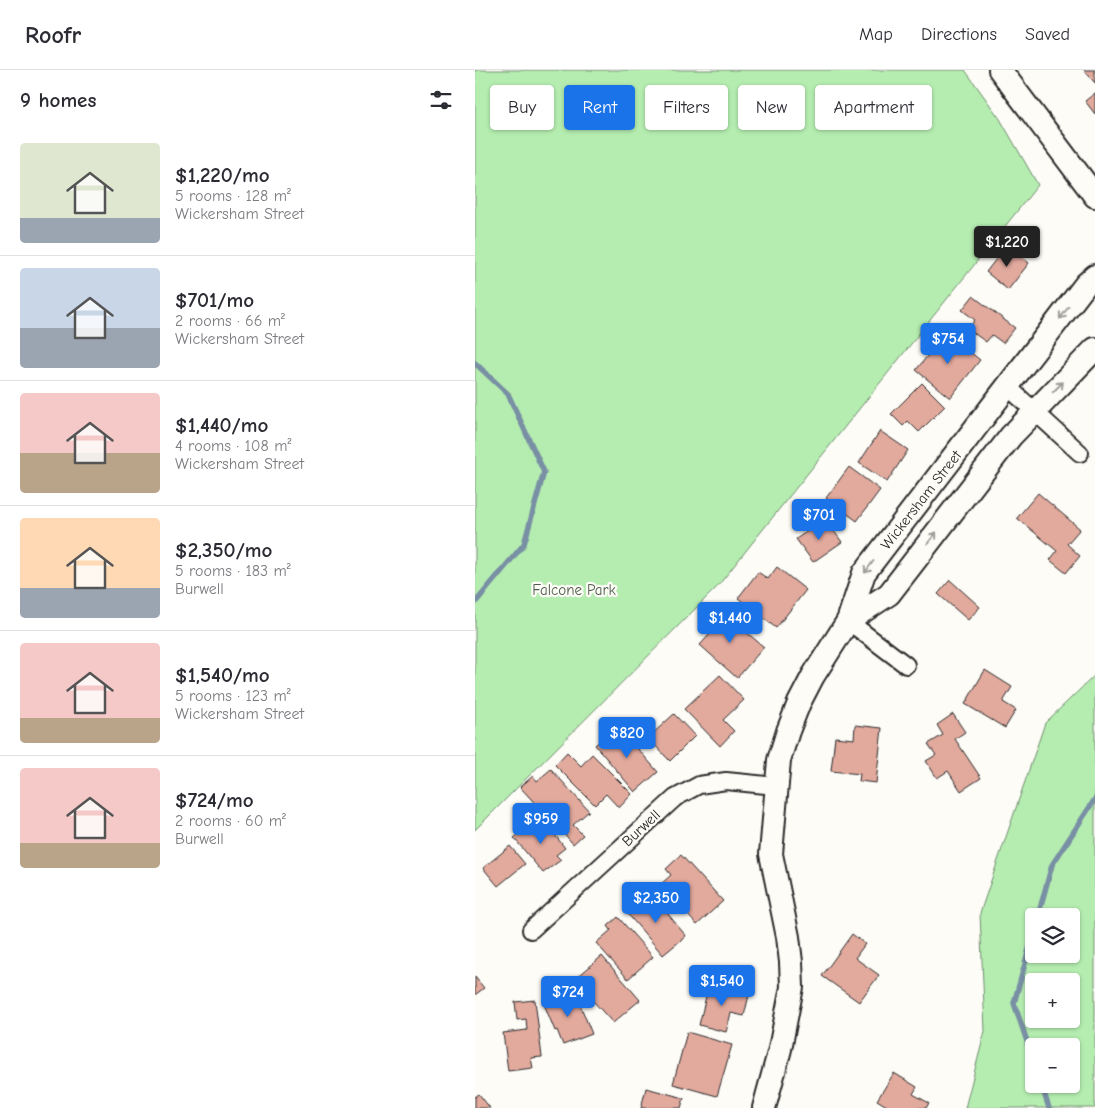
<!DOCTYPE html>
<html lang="en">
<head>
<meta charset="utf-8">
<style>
  :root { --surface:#fff; --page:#f7f7f7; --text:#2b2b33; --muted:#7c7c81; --line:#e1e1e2; --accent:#1a73e8 }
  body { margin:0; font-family:"Comic Neue",sans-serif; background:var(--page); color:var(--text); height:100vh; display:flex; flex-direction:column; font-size:19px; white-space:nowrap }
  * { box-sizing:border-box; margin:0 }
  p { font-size:16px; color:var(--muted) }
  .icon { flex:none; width:28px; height:28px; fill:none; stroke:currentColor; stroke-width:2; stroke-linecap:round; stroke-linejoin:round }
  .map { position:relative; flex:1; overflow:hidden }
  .sheet { display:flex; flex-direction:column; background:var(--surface); width:475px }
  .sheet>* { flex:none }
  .guide { position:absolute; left:15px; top:15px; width:475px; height:45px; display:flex; gap:10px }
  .tools { position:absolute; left:550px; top:838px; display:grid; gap:10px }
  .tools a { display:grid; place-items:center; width:55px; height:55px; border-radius:5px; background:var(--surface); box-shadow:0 1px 4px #0004; font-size:25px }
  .price { position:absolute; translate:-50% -42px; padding:0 11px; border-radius:5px; background:var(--accent); color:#fff; font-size:16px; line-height:32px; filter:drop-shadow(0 1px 2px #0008) }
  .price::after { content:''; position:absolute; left:50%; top:30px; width:15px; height:11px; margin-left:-8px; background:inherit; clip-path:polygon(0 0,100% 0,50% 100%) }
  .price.selected { background:#222; color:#fff }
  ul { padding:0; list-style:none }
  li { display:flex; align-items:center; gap:15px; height:125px; padding:0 20px }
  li+li { border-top:1px solid var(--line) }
  li span { display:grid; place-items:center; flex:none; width:140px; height:100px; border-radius:5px; color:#555 }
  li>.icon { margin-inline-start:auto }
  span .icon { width:60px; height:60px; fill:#fffc; stroke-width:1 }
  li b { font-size:21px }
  h2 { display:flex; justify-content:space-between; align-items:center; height:60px; padding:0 20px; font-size:21px }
  .chip { padding:0 18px; border-radius:5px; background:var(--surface); box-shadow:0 1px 4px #0004; font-size:18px; line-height:45px }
  .chip.selected { background:var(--accent); color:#fff }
  header { display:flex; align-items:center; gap:30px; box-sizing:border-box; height:70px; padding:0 25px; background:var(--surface); border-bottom:1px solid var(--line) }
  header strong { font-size:24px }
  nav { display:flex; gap:28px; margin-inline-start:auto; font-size:18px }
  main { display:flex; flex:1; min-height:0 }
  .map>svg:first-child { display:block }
  .green { fill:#b5edb0; stroke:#708c6e; fill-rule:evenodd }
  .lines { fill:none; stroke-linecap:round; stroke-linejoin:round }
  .stream { stroke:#788fa4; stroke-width:5.5 }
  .building { fill:#e2a99d; stroke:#2b2b2b }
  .street-casing { stroke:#2b2b2b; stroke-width:20 }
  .secondary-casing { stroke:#2b2b2b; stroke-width:26 }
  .street { stroke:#fdfcf7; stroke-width:16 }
  .secondary { stroke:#fdfcf7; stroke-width:22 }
  .oneway { stroke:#9e9e9b }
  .labels { text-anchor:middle; stroke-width:4.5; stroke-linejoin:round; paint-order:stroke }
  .street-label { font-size:15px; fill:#2b2b2b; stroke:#fdfcf7 }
  .park-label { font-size:15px; fill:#4e5c4c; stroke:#fdfcf7 }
</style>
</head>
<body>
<header>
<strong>Roofr</strong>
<nav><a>Map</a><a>Directions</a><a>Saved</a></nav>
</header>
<main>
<section class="sheet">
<h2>9 homes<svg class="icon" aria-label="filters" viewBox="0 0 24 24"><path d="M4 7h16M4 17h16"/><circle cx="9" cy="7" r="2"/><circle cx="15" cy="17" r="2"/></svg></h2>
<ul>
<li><span style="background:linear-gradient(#dfe7d0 75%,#9aa5b1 0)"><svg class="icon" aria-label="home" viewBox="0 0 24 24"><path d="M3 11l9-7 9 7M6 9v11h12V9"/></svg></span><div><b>$1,220/mo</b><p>5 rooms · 128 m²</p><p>Wickersham Street</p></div></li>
<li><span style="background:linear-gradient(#c9d6e8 60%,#9aa5b1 0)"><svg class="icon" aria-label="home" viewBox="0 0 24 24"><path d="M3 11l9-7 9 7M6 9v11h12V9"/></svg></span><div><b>$701/mo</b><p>2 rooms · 66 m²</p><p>Wickersham Street</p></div></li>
<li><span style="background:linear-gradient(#f6c9c9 60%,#b9a48a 0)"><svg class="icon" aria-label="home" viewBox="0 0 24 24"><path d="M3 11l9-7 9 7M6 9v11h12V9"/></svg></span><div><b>$1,440/mo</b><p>4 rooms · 108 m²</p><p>Wickersham Street</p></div></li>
<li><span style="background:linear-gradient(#ffd9b3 70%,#9aa5b1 0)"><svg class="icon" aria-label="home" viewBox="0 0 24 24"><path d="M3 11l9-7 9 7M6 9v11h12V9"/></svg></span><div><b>$2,350/mo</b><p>5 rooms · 183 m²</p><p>Burwell</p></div></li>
<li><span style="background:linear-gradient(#f6c9c9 75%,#b9a48a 0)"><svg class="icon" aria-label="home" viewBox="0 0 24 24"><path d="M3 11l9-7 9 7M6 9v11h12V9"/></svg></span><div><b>$1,540/mo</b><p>5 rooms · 123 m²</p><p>Wickersham Street</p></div></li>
<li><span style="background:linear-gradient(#f6c9c9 75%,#b9a48a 0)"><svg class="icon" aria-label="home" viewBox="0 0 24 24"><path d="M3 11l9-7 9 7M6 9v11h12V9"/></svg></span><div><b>$724/mo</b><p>2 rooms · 60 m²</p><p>Burwell</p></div></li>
</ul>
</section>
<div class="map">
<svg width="620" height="1038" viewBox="0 0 620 1038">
  <rect width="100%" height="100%" fill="#fdfcf7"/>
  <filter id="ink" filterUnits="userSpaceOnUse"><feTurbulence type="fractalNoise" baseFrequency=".02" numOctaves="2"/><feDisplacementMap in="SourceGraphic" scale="10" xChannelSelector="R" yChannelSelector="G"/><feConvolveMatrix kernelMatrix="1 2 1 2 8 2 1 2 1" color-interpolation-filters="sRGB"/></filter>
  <g filter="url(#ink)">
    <g class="green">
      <polygon points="0,0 490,0 525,49 563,115 242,517 0,760"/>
      <path d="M620 605V1038H490L510 961 505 843 570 653ZM559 846H596V884H559ZM559 911H596V949H559ZM559 976H596V1014H559Z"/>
    </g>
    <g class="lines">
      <g class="stream">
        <polyline points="0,293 33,324 69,402 49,474 0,533"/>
        <polyline points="563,846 577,795 620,729"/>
        <polyline points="559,862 539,933 559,992"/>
        <polyline points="566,1014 574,1038"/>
      </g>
    </g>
    <g class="building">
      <polygon points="609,0 620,0 620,13"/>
      <polygon points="620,23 620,44 610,31"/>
      <polygon points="532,175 554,193 533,220 511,202"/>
      <polygon points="498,226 540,258 528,273 517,265 511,272 493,259 500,250 487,240"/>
      <polygon points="471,263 505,290 475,328 441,300"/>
      <polygon points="447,313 470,336 444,362 433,351 428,356 416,344"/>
      <polygon points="405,361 433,380 412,412 384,393"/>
      <polygon points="374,397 405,420 382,451 351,428"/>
      <polygon points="563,423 605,459 592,474 605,486 591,503 575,490 582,481 542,448"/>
      <polygon points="350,449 367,472 338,492 321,469"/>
      <polygon points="302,497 331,520 301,558 263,528 283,502 293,509"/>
      <polygon points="475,510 505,537 493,550 463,524"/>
      <polygon points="239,543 248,550 252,546 289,577 262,608 225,575 235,564 227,557"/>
      <polygon points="510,600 537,617 528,632 541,640 530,658 490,634"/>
      <polygon points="245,605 269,630 248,650 259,661 245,676 209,639"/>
      <polygon points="199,644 220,666 195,691 173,668"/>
      <polygon points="478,644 490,662 480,669 506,708 486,721 473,701 462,708 451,691 461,685 453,674 468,665 462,655"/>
      <polygon points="380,655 407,658 401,713 384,711 385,704 356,701 360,667 379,669"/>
      <polygon points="143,656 183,702 160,722 120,675"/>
      <polygon points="92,682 106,696 117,684 157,724 144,738 131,724 120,735 80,695"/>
      <polygon points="76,699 114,741 98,755 108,765 98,774 87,761 89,759 71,739 68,742 45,717 58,706 62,711"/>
      <polygon points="66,747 90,778 81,785 86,790 68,803 39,768"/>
      <polygon points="35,776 50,794 23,816 8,798"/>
      <polygon points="206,785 248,831 222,855 185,815 196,805 191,799"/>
      <polygon points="175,822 211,866 188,885 151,842"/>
      <polygon points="143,847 178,887 153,909 121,873 136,860 133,856"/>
      <polygon points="377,864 390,874 380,888 404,905 384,932 347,906"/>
      <polygon points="127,886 165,930 138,953 99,910"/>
      <polygon points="0,907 9,918 0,925"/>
      <polygon points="234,914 274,925 269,946 256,943 251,962 224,955"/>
      <polygon points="100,922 117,964 88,975 82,960 80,961 69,934"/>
      <polygon points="60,930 67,987 56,988 58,998 33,1001 28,963 52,960 51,949 42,950 40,932"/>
      <polygon points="212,962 257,975 242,1026 198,1014"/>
      <polygon points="419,1003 442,1017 438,1024 454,1033 451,1038 415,1038 402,1030"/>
      <polygon points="171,1018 209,1028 206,1038 166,1038"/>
      <polygon points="4,1024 15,1038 0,1038 0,1027"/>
    </g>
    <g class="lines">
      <g class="street-casing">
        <g id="street">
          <polyline points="533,317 605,383"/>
          <polyline points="373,551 431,595"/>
          <polyline points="56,860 200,728 224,715 251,711 301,716"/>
        </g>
      </g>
      <g class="secondary-casing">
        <g id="secondary">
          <polyline points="525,0 620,126"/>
          <polyline points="373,551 414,524 536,366 620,279"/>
          <polyline points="289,1038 305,979 317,917 316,892 313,867 296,784 304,690 313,661 324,633 338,606 373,551 389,503 611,214 620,206"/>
        </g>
      </g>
      <use href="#street" class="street"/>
      <use href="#secondary" class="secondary"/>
    </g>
    <defs><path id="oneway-shaft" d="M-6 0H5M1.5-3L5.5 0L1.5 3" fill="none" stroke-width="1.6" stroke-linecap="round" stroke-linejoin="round" transform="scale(1.25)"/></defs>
    <g class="oneway">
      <use href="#oneway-shaft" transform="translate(589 243) rotate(127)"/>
      <use href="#oneway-shaft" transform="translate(583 317) rotate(-45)"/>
      <use href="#oneway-shaft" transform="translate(457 468) rotate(-52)"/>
      <use href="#oneway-shaft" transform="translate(394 497) rotate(127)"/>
    </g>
  </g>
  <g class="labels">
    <g class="street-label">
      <text transform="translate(446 430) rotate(-52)" y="5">Wickersham Street</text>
      <text transform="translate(166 758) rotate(-43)" y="5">Burwell</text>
    </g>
    <g class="park-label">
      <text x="99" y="525">Falcone Park</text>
    </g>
  </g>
</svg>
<div class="tools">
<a><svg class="icon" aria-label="layers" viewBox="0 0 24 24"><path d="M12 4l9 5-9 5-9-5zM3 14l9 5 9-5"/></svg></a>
<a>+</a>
<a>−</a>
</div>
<b class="price selected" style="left:532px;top:198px">$1,220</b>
<b class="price" style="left:473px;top:295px">$754</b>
<b class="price" style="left:344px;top:471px">$701</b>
<b class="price" style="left:255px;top:574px">$1,440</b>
<b class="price" style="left:152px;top:689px">$820</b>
<b class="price" style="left:66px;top:775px">$959</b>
<b class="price" style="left:181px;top:854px">$2,350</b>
<b class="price" style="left:247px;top:937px">$1,540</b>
<b class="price" style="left:93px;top:948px">$724</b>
<div class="guide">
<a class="chip">Buy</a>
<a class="chip selected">Rent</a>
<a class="chip">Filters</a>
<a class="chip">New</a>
<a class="chip">Apartment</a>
</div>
</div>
</main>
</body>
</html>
